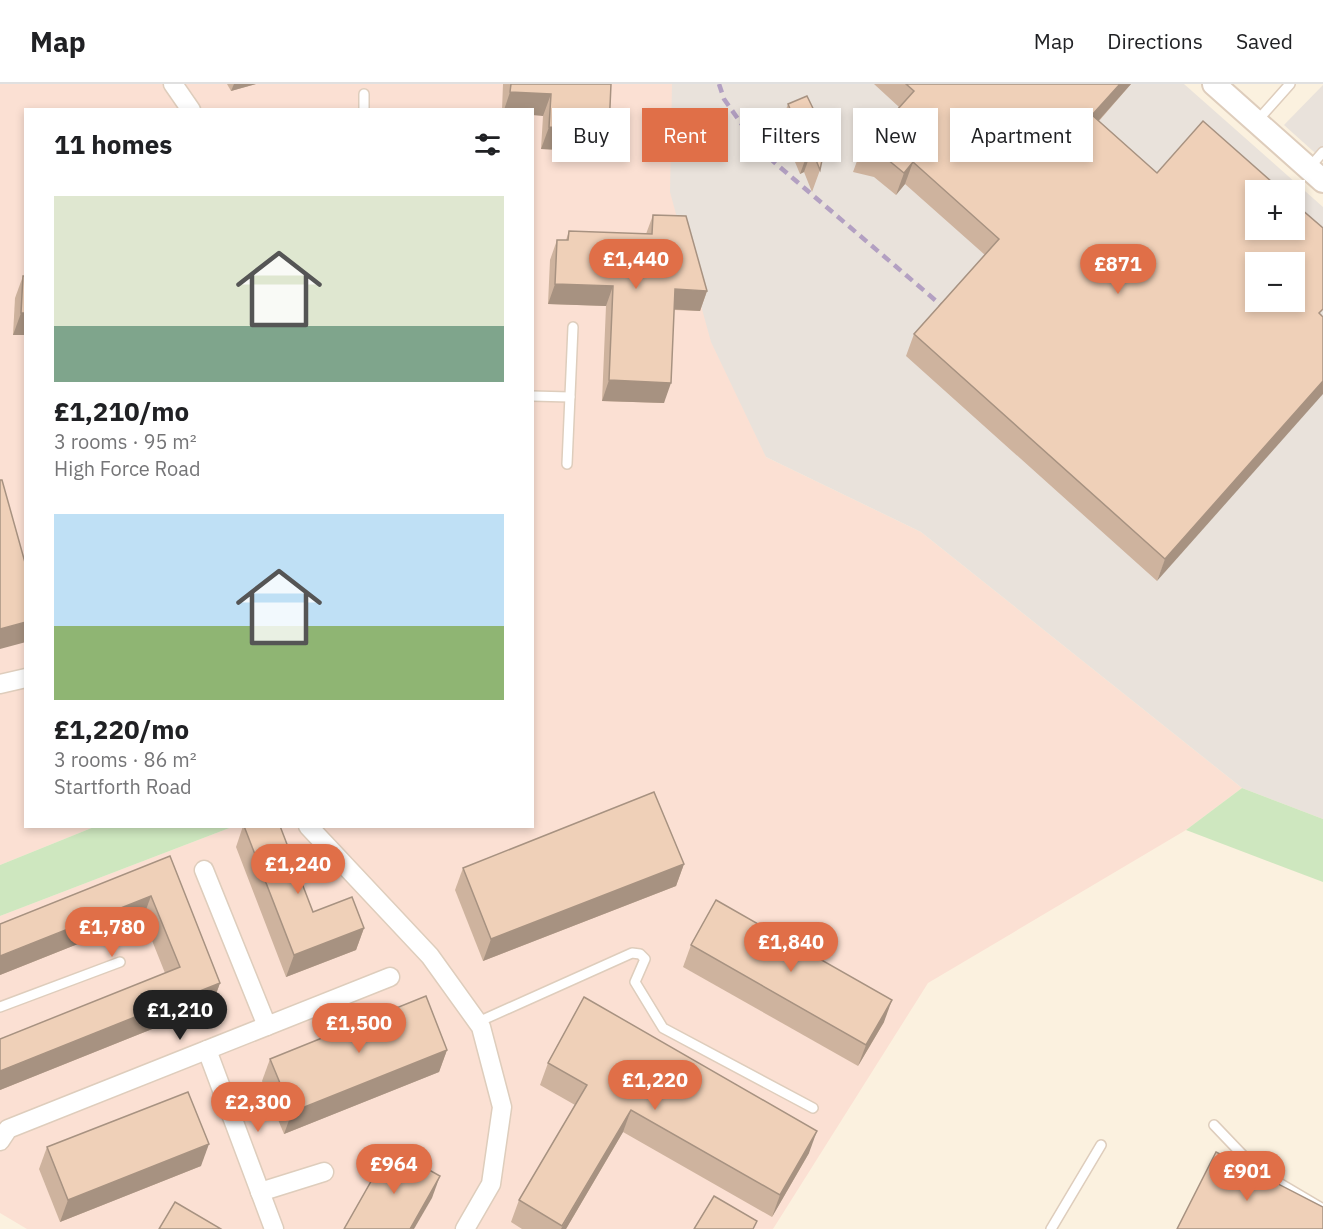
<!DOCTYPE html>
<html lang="en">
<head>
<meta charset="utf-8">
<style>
  :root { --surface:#fff; --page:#f6f6f6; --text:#202124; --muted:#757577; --line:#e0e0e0; --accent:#e06f48 }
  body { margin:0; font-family:"IBM Plex Sans",sans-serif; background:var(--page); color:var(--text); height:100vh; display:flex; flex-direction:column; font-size:22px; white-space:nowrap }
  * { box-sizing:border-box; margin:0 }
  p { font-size:20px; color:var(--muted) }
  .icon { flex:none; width:33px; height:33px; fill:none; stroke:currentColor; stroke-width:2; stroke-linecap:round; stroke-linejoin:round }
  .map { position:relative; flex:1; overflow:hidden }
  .details { position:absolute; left:24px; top:24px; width:510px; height:720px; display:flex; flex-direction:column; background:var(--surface); border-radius:0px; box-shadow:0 3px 9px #0003 }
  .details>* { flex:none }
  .guide { position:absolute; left:552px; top:24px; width:570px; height:54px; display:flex; gap:12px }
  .fabs { position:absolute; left:1245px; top:96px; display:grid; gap:12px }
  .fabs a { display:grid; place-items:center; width:60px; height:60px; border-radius:0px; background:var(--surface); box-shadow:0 3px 9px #0003; font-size:30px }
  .price { position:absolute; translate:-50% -51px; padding:0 14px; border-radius:21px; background:var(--accent); color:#fff; font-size:20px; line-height:39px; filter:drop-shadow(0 2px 3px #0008) }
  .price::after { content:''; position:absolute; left:50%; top:36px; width:18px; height:14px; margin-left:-9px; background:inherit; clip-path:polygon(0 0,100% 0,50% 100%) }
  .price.active { background:#222; color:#fff }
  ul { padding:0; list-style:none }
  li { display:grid; align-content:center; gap:12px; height:318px; padding:0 30px }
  li span { display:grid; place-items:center; height:186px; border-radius:0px; color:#555 }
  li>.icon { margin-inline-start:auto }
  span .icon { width:108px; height:108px; fill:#fffc; stroke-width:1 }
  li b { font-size:26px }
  h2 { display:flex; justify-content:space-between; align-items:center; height:72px; padding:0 30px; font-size:26px }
  .tag { padding:0 21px; border-radius:0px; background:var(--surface); box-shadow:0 3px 9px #0003; font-size:21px; line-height:54px }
  .tag.active { background:var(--accent); color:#fff }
  header { display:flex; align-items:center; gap:36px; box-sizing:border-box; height:84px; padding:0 30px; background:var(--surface); border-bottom:2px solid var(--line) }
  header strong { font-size:28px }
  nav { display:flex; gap:33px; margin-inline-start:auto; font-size:21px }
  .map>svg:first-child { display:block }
  .commercial { fill:#fbe0d3 }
  .industrial { fill:#e9e2db; fill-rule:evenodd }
  .green { fill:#cee7bf }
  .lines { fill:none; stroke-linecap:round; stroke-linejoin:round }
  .service-casing { stroke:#decdbc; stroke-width:12 }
  .minor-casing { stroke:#decdbc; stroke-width:21 }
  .tertiary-casing { stroke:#decdbc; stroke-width:26 }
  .service { stroke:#fff; stroke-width:9 }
  .minor { stroke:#fff; stroke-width:18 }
  .tertiary { stroke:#fff; stroke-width:22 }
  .rail { stroke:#b3a0c2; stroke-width:4.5; stroke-dasharray:9 6; stroke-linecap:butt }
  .wall { fill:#ceb39e }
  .shaded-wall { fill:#a79281 }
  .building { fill:#efd0b8; stroke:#a79281; stroke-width:1.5; fill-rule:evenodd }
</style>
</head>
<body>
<header>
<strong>Map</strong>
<nav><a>Map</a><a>Directions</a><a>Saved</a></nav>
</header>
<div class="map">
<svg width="1323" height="1145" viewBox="0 0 1323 1145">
  <rect width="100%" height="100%" fill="#fbf1df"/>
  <polygon class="commercial" points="0,0 675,0 766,373 921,448 1242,704 1186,746 928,899 773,1145 27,1145 0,1129 0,832 232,743 532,742 532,26 26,26 26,742 94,743 0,781"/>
  <g class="industrial">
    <path d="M672 0H1184L1323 123V735L1242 704 921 448 766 373 711 258 670 108ZM1256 106H1294V146H1256ZM1256 178H1294V218H1256Z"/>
    <polygon points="1323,1 1323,76 1284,41"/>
  </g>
  <g class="green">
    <polygon points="1242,704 1323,735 1323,798 1186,746"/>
    <polygon points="94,743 94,742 232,743 0,832 0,781"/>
  </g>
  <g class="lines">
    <g class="service-casing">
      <g id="service">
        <polyline points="364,26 364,10"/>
        <polyline points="1257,37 1290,0"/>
        <polyline points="1309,84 1323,68"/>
        <polyline points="532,312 570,313"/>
        <polyline points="567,380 573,243"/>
        <polyline points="0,923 120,878"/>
        <polyline points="478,938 632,869 640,870 645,875 635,898 663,944 813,1024"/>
        <polyline points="1214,1041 1257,1086 1323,1125"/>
        <polyline points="1051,1145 1101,1061"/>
      </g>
    </g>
    <g class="minor-casing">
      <g id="minor">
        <polyline points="173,0 191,26"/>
        <polyline points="0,600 26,594"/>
        <polyline points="308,742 430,872 481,943 502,1023 491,1100 465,1145"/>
        <polyline points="204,786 267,942"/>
        <polyline points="207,966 274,1145"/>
        <polyline points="0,1057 8,1045 390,893"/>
        <polyline points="260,1108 324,1088"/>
      </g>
    </g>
    <g class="tertiary-casing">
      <polyline id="tertiary" points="1214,0 1323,97"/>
    </g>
    <use href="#service" class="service"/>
    <use href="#minor" class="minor"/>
    <use href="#tertiary" class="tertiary"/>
    <polyline class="rail" points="719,0 724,15 760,66 942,222"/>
  </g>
  <g class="wall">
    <polygon points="227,0 256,0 231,7"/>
    <polygon points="503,0 611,0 609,45 601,67 576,66 569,73 563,66 541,65 543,32 532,26 502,26"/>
    <polygon points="874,0 1131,0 1099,37 1157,89 1294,146 1157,497 906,272 914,250 985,171 905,100 896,111 874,93 853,88 861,66 899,23"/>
    <polygon points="807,12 820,86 812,108 804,88 800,90 780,42 788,20"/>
    <polygon points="653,131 707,207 700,227 674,226 664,319 602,317 606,222 548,220 550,176 557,156 566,156 569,147 646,150"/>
    <polygon points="23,192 26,251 13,251 15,214"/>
    <polygon points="243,742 280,742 313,828 364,844 356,866 286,893 236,763"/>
    <polygon points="170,772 220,899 212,921 0,1006 0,955 165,889 143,834 0,891 0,840"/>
    <polygon points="684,780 676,802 483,877 455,806 463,784"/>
    <polygon points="691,861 884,938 858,982 683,883"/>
    <polygon points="447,966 439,988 284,1050 262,997 270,975"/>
    <polygon points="548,979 809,1069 772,1133 623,1048 566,1145 522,1145 511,1138 519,1116 575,1021 540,1001"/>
    <polygon points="47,1063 201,1082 60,1138 39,1085"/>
  </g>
  <g class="shaded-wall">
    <polygon points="234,0 256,0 231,7"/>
    <polygon points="1120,0 1131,0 1084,53 1092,31"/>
    <polygon points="510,8 551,10 543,32 532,31 532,26 504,26"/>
    <polygon points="549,43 571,44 563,66 541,65"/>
    <polygon points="584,44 609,45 601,67 576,66 569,73 577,51"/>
    <polygon points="812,66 804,88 800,90 808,68"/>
    <polygon points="913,78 905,100 896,111 904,89"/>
    <polygon points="555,200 613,202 606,222 548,220"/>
    <polygon points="675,205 707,207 700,227 668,225"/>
    <polygon points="21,229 26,229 26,251 13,251"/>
    <polygon points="609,296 671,299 664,319 602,317"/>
    <polygon points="1323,297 1323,310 1157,497 1165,475"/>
    <polygon points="26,538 26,558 0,565 0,545"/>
    <polygon points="684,780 676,802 483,877 491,855"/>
    <polygon points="151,812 143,834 0,891 0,872"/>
    <polygon points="364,844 356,866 286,893 294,871"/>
    <polygon points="220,899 212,921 0,1006 0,987"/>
    <polygon points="892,916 884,938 858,982 866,961"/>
    <polygon points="447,966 439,988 284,1050 292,1028"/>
    <polygon points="631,1026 623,1048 566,1145 561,1145"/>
    <polygon points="817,1047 809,1069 772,1133 780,1111"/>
    <polygon points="209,1060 201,1082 60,1138 68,1116"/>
    <polygon points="440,1092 432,1114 414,1145 410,1145"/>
  </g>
  <g class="building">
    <polygon points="511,0 611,0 609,45 584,44 577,51 571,44 549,43 551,10 510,8"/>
    <path d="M906 0H1120L1092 31 1157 89 1203 37 1281 106H1256V146H1294V119L1323 144V225L1319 229 1323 233V297L1165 475 914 250 999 155 913 78 904 89 882 71 861 66 914 7ZM1256 178H1294V218H1256Z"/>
    <polygon points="807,12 823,45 828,47 820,86 812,66 808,68 788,20"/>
    <polygon points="653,131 686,132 707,207 675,205 671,299 609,296 613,202 555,200 557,156 568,156 569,147 652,150"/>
    <polygon points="23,192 26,192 26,229 21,229"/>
    <polygon points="0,396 2,396 26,482 26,538 0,545"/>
    <polygon points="654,708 684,780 491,855 463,784"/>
    <polygon points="244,742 280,742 313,828 352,813 364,844 294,871"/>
    <polygon points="170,772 220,899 0,987 0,955 180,883 151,812 0,872 0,840"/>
    <polygon points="716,816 892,916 866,961 691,861"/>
    <polygon points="426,912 447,966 292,1028 270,975"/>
    <polygon points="584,913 817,1047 780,1111 631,1026 562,1142 519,1116 587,1001 548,979"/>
    <polygon points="188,1008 209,1060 68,1116 47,1063"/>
    <polygon points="390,1064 440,1092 410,1145 344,1145"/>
    <polygon points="1216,1068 1323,1123 1323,1145 1177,1145"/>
    <polygon points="714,1112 757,1137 753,1145 694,1145"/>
    <polygon points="175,1118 221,1145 159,1145"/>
  </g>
</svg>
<div class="fabs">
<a>+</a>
<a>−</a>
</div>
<b class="price" style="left:636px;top:206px">£1,440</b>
<b class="price" style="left:1118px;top:211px">£871</b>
<b class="price" style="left:298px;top:811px">£1,240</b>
<b class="price" style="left:112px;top:874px">£1,780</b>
<b class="price" style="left:791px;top:889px">£1,840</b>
<b class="price active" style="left:180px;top:957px">£1,210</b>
<b class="price" style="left:359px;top:970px">£1,500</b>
<b class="price" style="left:655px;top:1027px">£1,220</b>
<b class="price" style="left:258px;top:1049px">£2,300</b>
<b class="price" style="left:394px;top:1111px">£964</b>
<b class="price" style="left:1247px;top:1118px">£901</b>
<div class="guide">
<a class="tag">Buy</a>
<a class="tag active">Rent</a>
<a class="tag">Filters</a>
<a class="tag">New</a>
<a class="tag">Apartment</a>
</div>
<section class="details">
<h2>11 homes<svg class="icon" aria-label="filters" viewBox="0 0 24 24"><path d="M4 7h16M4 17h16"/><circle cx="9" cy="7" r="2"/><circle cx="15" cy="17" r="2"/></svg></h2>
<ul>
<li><span style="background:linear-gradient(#dfe7d0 70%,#7fa58c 0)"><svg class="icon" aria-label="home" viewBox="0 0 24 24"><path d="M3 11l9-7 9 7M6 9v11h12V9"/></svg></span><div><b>£1,210/mo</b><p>3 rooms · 95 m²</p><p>High Force Road</p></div></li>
<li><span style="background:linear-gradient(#bfe0f5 60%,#8fb573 0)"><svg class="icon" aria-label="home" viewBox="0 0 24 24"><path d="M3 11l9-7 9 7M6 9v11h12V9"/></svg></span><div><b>£1,220/mo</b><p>3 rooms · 86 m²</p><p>Startforth Road</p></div></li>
</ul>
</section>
</div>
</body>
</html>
